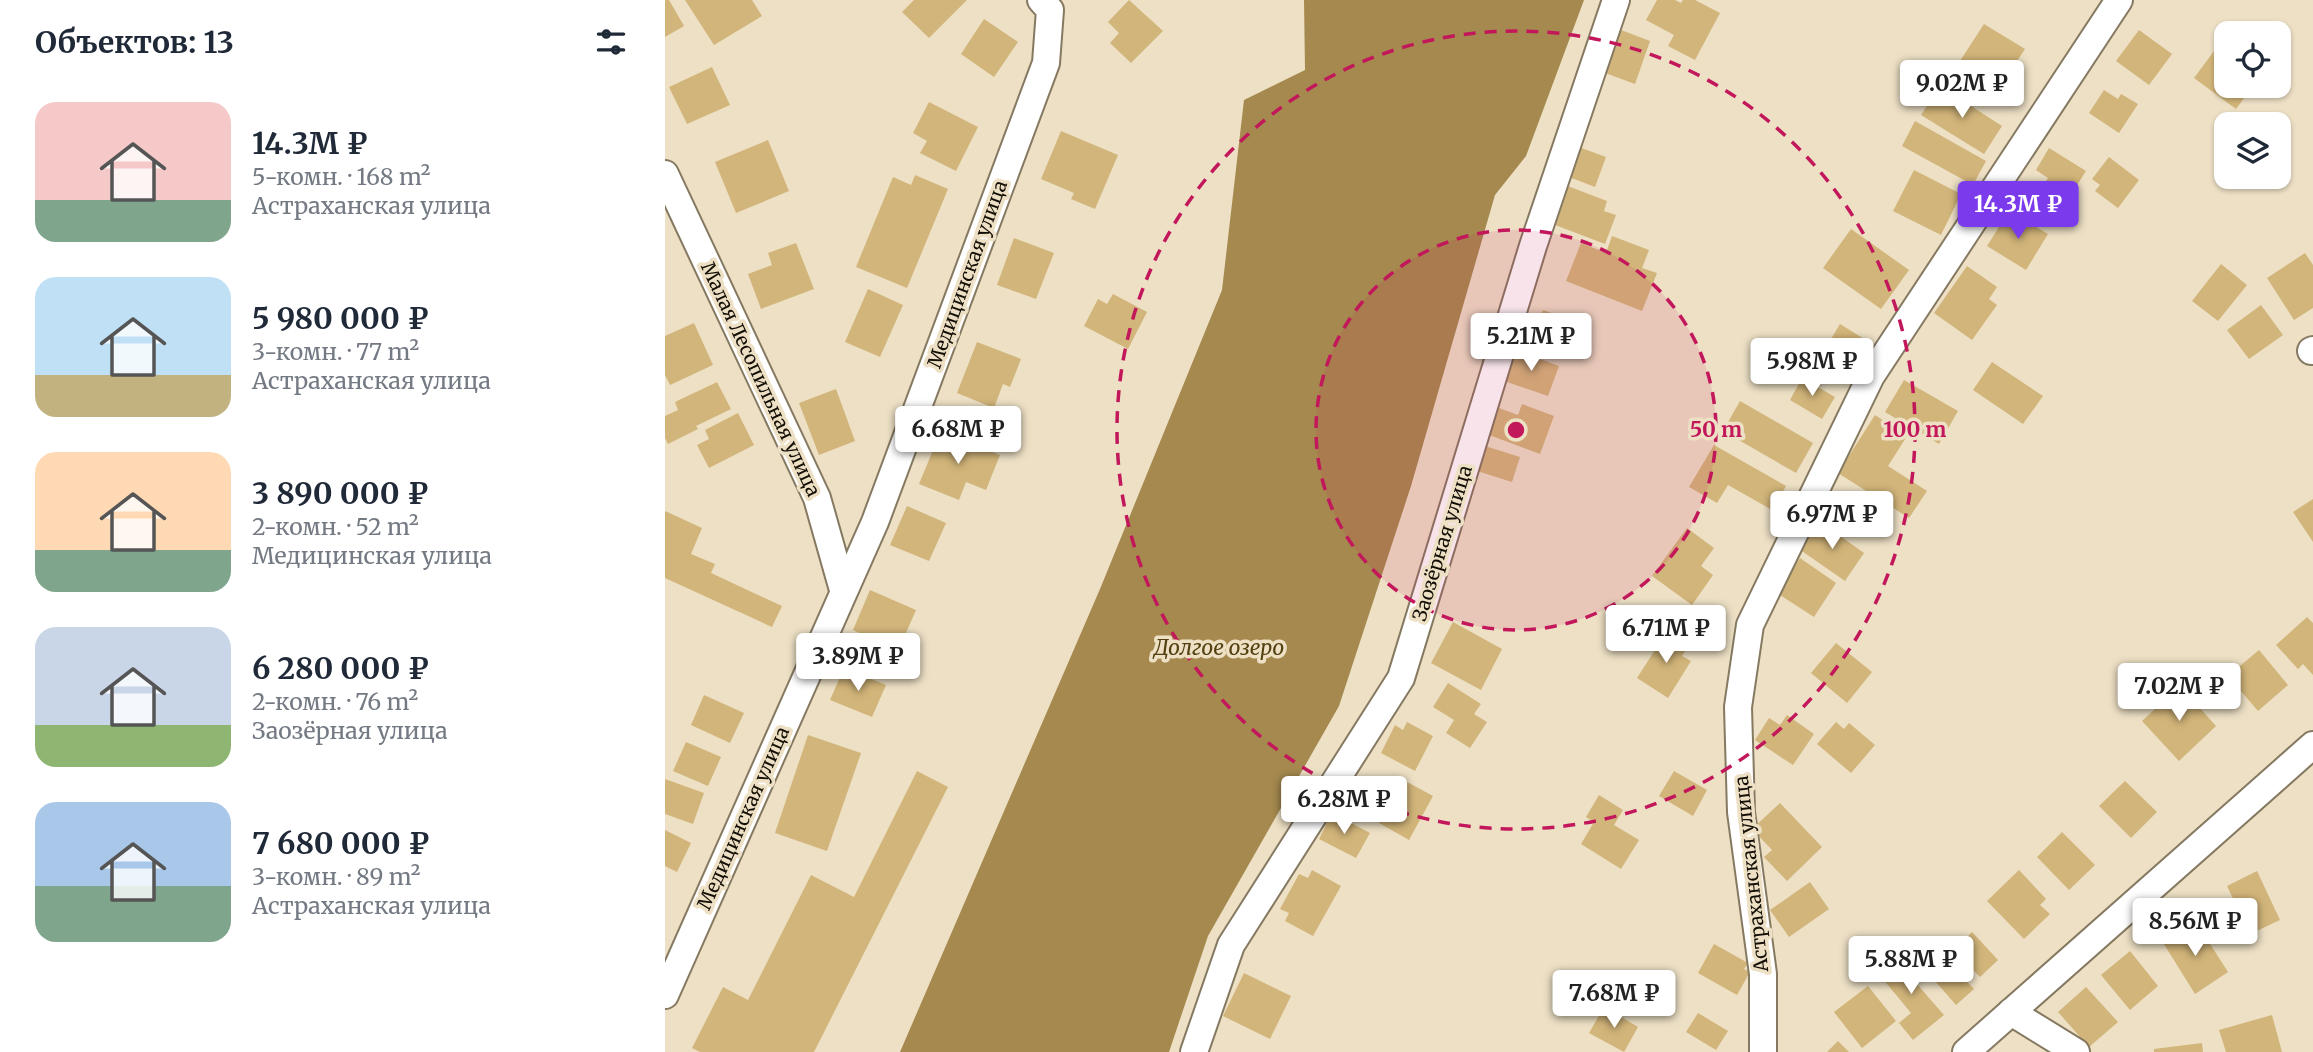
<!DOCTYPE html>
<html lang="ru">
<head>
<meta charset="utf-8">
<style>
  :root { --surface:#fff; --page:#f2f2f3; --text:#1f2937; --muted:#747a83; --accent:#7c3aed }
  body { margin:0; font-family:Merriweather,serif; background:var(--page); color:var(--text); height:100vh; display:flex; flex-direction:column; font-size:26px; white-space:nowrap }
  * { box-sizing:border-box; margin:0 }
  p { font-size:23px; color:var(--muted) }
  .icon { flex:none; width:38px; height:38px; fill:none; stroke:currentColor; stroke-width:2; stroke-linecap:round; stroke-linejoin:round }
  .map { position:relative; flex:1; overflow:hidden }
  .side { display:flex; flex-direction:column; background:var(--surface); width:665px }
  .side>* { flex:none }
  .fabs { position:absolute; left:1549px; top:21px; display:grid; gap:14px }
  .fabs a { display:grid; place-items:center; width:77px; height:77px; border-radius:14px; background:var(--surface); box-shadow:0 2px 5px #0004; font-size:35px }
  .price { position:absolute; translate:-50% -60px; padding:0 16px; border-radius:7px; background:#fff; color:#222; font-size:23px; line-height:46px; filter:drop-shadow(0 2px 4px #0008) }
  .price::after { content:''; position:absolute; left:50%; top:42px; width:21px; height:16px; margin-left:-10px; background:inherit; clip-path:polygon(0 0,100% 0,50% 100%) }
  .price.on { background:var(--accent); color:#fff }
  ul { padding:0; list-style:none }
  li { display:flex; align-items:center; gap:21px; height:175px; padding:0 35px }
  li span { display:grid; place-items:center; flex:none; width:196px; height:140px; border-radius:21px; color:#555 }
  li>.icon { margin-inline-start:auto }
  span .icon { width:84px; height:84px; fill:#fffc; stroke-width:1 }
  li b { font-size:30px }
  h2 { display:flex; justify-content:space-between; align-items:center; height:84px; padding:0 35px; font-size:30px }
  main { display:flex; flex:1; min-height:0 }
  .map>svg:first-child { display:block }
  .water { fill:#a5894e }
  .building { fill:#d2b57a }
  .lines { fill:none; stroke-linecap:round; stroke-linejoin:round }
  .minor-casing { stroke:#857961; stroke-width:30 }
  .minor { stroke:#fff; stroke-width:26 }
  .ring { fill:none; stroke:#c2185b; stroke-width:3.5; stroke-dasharray:12 9 }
  .labels { text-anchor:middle; stroke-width:7; stroke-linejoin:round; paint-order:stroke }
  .street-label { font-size:19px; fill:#140f06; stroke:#ede0c5 }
  .water-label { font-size:21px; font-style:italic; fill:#533f0f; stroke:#ede0c5 }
  .centre { fill:#c2185b; stroke:#ede0c5; stroke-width:3.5 }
  .ring-label { font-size:21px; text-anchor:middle; font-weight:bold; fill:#c2185b; stroke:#ede0c5; stroke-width:7; stroke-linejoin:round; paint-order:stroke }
</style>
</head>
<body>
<main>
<section class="side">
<h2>Объектов: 13<svg class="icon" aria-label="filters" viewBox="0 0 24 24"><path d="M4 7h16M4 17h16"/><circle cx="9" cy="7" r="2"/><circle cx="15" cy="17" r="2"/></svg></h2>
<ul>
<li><span style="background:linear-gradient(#f6c9c9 70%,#7fa58c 0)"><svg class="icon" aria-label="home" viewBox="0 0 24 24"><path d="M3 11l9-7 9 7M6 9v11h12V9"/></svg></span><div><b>14.3M ₽</b><p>5-комн. · 168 m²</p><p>Астраханская улица</p></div></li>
<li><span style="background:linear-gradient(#bfe0f5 70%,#c2b280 0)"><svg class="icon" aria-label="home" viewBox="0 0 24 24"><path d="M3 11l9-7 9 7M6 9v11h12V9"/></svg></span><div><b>5 980 000 ₽</b><p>3-комн. · 77 m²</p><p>Астраханская улица</p></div></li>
<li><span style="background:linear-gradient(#ffd9b3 70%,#7fa58c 0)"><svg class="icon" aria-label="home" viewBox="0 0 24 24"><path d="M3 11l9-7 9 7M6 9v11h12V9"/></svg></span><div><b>3 890 000 ₽</b><p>2-комн. · 52 m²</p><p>Медицинская улица</p></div></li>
<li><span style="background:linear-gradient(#c9d6e8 70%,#8fb573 0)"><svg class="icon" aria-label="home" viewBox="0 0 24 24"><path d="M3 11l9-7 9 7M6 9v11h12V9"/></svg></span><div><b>6 280 000 ₽</b><p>2-комн. · 76 m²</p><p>Заозёрная улица</p></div></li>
<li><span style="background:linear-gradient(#a9c7e8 60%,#7fa58c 0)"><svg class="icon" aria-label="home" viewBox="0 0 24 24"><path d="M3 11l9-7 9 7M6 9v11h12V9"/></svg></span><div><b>7 680 000 ₽</b><p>3-комн. · 89 m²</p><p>Астраханская улица</p></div></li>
</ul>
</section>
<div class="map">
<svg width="1648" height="1052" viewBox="0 0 1648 1052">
  <rect width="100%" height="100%" fill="#ede0c5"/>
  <polygon class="water" points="639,0 919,0 861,156 830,195 746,486 674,706 543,936 504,1052 235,1052 435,589 557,290 579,100 640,70"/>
  <g class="building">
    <polygon points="0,0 4,0 19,26 0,37"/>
    <polygon points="20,0 87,0 97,16 49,45"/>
    <polygon points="249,0 302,0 264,38 237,12"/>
    <polygon points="464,0 498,31 466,63 445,43 454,33 443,22"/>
    <polygon points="992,0 1010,0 1016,3 1018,0 1030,0 1055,13 1030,60 1003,46 1009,35 981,20"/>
    <polygon points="319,19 353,42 329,77 296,54"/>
    <polygon points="1319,24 1360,49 1335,87 1295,61"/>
    <polygon points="956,30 985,41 970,84 940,73"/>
    <polygon points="1474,30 1507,54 1484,85 1451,61"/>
    <polygon points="1561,35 1561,86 1588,86 1571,109 1529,78"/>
    <polygon points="47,67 65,105 22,124 4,87"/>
    <polygon points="1275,86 1337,126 1319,154 1256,115"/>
    <polygon points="1439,90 1453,99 1456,94 1473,104 1454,133 1424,113"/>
    <polygon points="264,102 313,127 291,171 255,153 262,141 248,133"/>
    <polygon points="1250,121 1321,161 1308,185 1237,146"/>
    <polygon points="396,131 453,155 430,209 406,199 409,193 376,179"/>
    <polygon points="103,140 124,191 71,213 50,162"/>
    <polygon points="911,146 941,157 930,187 899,175"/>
    <polygon points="1384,148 1421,171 1402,201 1378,186 1383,178 1371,170"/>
    <polygon points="1444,157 1474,180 1453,208 1430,191 1435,185 1427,179"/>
    <polygon points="1249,170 1296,194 1276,235 1228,211"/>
    <polygon points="250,175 283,189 242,288 191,267 228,177 246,185"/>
    <polygon points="900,185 942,201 939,211 951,215 940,244 885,223"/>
    <polygon points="1341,216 1353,224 1356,218 1383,234 1361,270 1322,246"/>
    <polygon points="1186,229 1244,270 1216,309 1158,268"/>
    <polygon points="947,236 984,250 977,268 992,273 977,311 901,281 916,243 941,253"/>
    <polygon points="349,238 389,253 371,299 332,285"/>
    <polygon points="131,243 149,289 96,309 83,274 107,265 103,253"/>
    <polygon points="1640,253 1648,265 1648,308 1629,320 1602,278"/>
    <polygon points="1556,264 1582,285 1553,321 1527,301"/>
    <polygon points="1302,266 1332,287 1324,299 1332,305 1307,340 1269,313"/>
    <polygon points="203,289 238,305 215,357 180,342"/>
    <polygon points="448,294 482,312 463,349 419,326 433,299 442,304"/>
    <polygon points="1596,305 1618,335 1584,359 1562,330"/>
    <polygon points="878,310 907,320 895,358 856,345 866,317 874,320"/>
    <polygon points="29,323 48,365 5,385 0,375 0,336"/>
    <polygon points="1175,324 1212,347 1190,383 1153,361"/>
    <polygon points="312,342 356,359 345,387 338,384 329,408 292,393"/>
    <polygon points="850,350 894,366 883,396 839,381"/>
    <polygon points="1327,362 1378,396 1358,424 1308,390"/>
    <polygon points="1137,378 1170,397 1157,419 1125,400"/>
    <polygon points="1239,380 1293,411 1274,444 1220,412"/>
    <polygon points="52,382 66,409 31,426 33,429 3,444 0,438 0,416 13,410 10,402"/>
    <polygon points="171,389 190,441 154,455 134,403"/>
    <polygon points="1075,401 1148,443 1131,473 1058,431"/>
    <polygon points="857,404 889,416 875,454 824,435 834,408 853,415"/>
    <polygon points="73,413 89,445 44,468 32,445 44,439 40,430"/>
    <polygon points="1210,415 1242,436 1223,466 1262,491 1244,518 1173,473"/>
    <polygon points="276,431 335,455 321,490 301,482 294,500 254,484"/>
    <polygon points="1049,445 1121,486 1107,510 1063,485 1052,503 1024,487"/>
    <polygon points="820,446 855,457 847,482 812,471"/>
    <polygon points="1648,499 1648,542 1628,512"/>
    <polygon points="242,506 281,523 264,561 225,545"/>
    <polygon points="0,511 37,528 26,554 50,564 46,573 117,606 107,627 0,578"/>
    <polygon points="1154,521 1199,553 1180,581 1134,549"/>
    <polygon points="1022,528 1049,548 1036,566 1048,575 1027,605 987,576"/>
    <polygon points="1135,558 1171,583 1149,617 1112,593"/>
    <polygon points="205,590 251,610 233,651 188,630"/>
    <polygon points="1642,617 1648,623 1648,675 1638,664 1633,669 1611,645"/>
    <polygon points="788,622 837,649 816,690 766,663"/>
    <polygon points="1003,630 1025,643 1017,656 1026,661 1003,698 972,678"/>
    <polygon points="1171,643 1207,672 1182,703 1146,673"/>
    <polygon points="1594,650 1623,685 1593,711 1563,676"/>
    <polygon points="179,668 221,685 207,717 165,700"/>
    <polygon points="783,683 816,704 809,714 822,722 805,748 781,733 789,720 768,707"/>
    <polygon points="1515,686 1551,726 1514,761 1477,721"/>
    <polygon points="39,695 79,713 65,743 26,725"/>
    <polygon points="1122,715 1149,734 1128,765 1090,740 1104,718 1115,725"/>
    <polygon points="742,722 768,736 750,771 716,753 730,725 738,730"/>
    <polygon points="1171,722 1179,729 1184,723 1210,745 1186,773 1152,744"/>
    <polygon points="143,735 196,753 162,851 110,833"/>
    <polygon points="21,742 56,757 43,786 8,771"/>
    <polygon points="252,771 283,787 149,1052 35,1052 27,1048 58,987 83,1000 146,875 189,897"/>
    <polygon points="1009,771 1042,790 1028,816 994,796"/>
    <polygon points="733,777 768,796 744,840 714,823 720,814 714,811"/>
    <polygon points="0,779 39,793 28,824 0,814"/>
    <polygon points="1460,781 1492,812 1466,838 1434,806"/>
    <polygon points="934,795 958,810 949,825 974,840 956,869 916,844 929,822 921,817"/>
    <polygon points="1115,803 1157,847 1122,881 1099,857 1107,850 1087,829"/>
    <polygon points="667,813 705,833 691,858 654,839"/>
    <polygon points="0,830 26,843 12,872 0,866"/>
    <polygon points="1397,832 1430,865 1404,890 1372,857"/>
    <polygon points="647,870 676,886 648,936 620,921 624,913 615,909 634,874 643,878"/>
    <polygon points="1354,870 1381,899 1375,905 1385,914 1359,939 1322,901"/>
    <polygon points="1592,871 1615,920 1585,934 1562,886"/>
    <polygon points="1145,882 1164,909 1124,937 1105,910"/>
    <polygon points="1524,924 1534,940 1540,936 1563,972 1530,994 1497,941"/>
    <polygon points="1307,932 1333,960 1315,977 1289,950"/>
    <polygon points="1049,944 1083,963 1079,969 1085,972 1072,995 1033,973"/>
    <polygon points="1465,951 1493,986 1465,1010 1436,975"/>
    <polygon points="1237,952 1258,977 1251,983 1279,1015 1248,1040 1234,1023 1246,1013 1213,973"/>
    <polygon points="1281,959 1309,989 1291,1005 1264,974"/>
    <polygon points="579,973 626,996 605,1039 558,1016"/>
    <polygon points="1203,986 1231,1021 1197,1048 1169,1012"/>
    <polygon points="1421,987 1453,1022 1424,1047 1393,1012"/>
    <polygon points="939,1007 973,1027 959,1052 924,1033"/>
    <polygon points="1033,1013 1063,1031 1051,1050 1021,1032"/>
    <polygon points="1607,1015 1617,1052 1561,1052 1554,1030"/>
    <polygon points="1173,1041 1184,1052 1162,1052"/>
    <polygon points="1537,1043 1538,1052 1489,1052 1489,1049"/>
  </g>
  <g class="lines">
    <g class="minor-casing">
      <g id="minor">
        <polyline points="0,174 152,498 178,590"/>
        <polyline points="1646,351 1648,350"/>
        <polyline points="0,995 210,522 381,63 385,10 376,0"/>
        <polyline points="1346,1012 1411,1052"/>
        <polyline points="529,1052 566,945 736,678 868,246 951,0"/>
        <polyline points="1098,1052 1098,974 1076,812 1073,707 1085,625 1206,376 1454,0"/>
        <polyline points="1301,1052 1648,745"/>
      </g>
    </g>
    <use href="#minor" class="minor"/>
  </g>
  <circle cx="851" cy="430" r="200" fill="#c2185b" fill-opacity=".12"/>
  <g class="ring">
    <circle cx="851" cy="430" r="200"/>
    <circle cx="851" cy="430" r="399"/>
  </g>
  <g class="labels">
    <g class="street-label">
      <text transform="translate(302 274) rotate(-70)" y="7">Медицинская улица</text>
      <text transform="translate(96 379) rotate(65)" y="7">Малая Лесопильная улица</text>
      <text transform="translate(777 543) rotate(-73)" y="7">Заозёрная улица</text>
      <text transform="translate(78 818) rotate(-66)" y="7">Медицинская улица</text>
      <text transform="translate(1086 874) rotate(-96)" y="7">Астраханская улица</text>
    </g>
    <g class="water-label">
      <text x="554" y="655">Долгое озеро</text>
    </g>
  </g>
  <circle cx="851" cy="430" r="10" class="centre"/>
  <g class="ring-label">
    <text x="1051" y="437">50 m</text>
    <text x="1250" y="437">100 m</text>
  </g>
</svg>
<div class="fabs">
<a><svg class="icon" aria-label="locate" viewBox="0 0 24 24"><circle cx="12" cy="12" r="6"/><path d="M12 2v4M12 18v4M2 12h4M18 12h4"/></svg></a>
<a><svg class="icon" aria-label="layers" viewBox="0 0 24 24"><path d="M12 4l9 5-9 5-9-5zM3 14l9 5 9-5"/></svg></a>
</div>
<b class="price" style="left:1297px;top:120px">9.02M ₽</b>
<b class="price on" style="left:1353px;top:241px">14.3M ₽</b>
<b class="price" style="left:866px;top:373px">5.21M ₽</b>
<b class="price" style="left:1147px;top:398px">5.98M ₽</b>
<b class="price" style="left:293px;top:466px">6.68M ₽</b>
<b class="price" style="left:1167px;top:551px">6.97M ₽</b>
<b class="price" style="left:1001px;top:665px">6.71M ₽</b>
<b class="price" style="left:193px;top:693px">3.89M ₽</b>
<b class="price" style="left:1514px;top:723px">7.02M ₽</b>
<b class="price" style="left:679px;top:836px">6.28M ₽</b>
<b class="price" style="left:1530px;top:958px">8.56M ₽</b>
<b class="price" style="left:1246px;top:996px">5.88M ₽</b>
<b class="price" style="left:949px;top:1030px">7.68M ₽</b>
</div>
</main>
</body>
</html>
